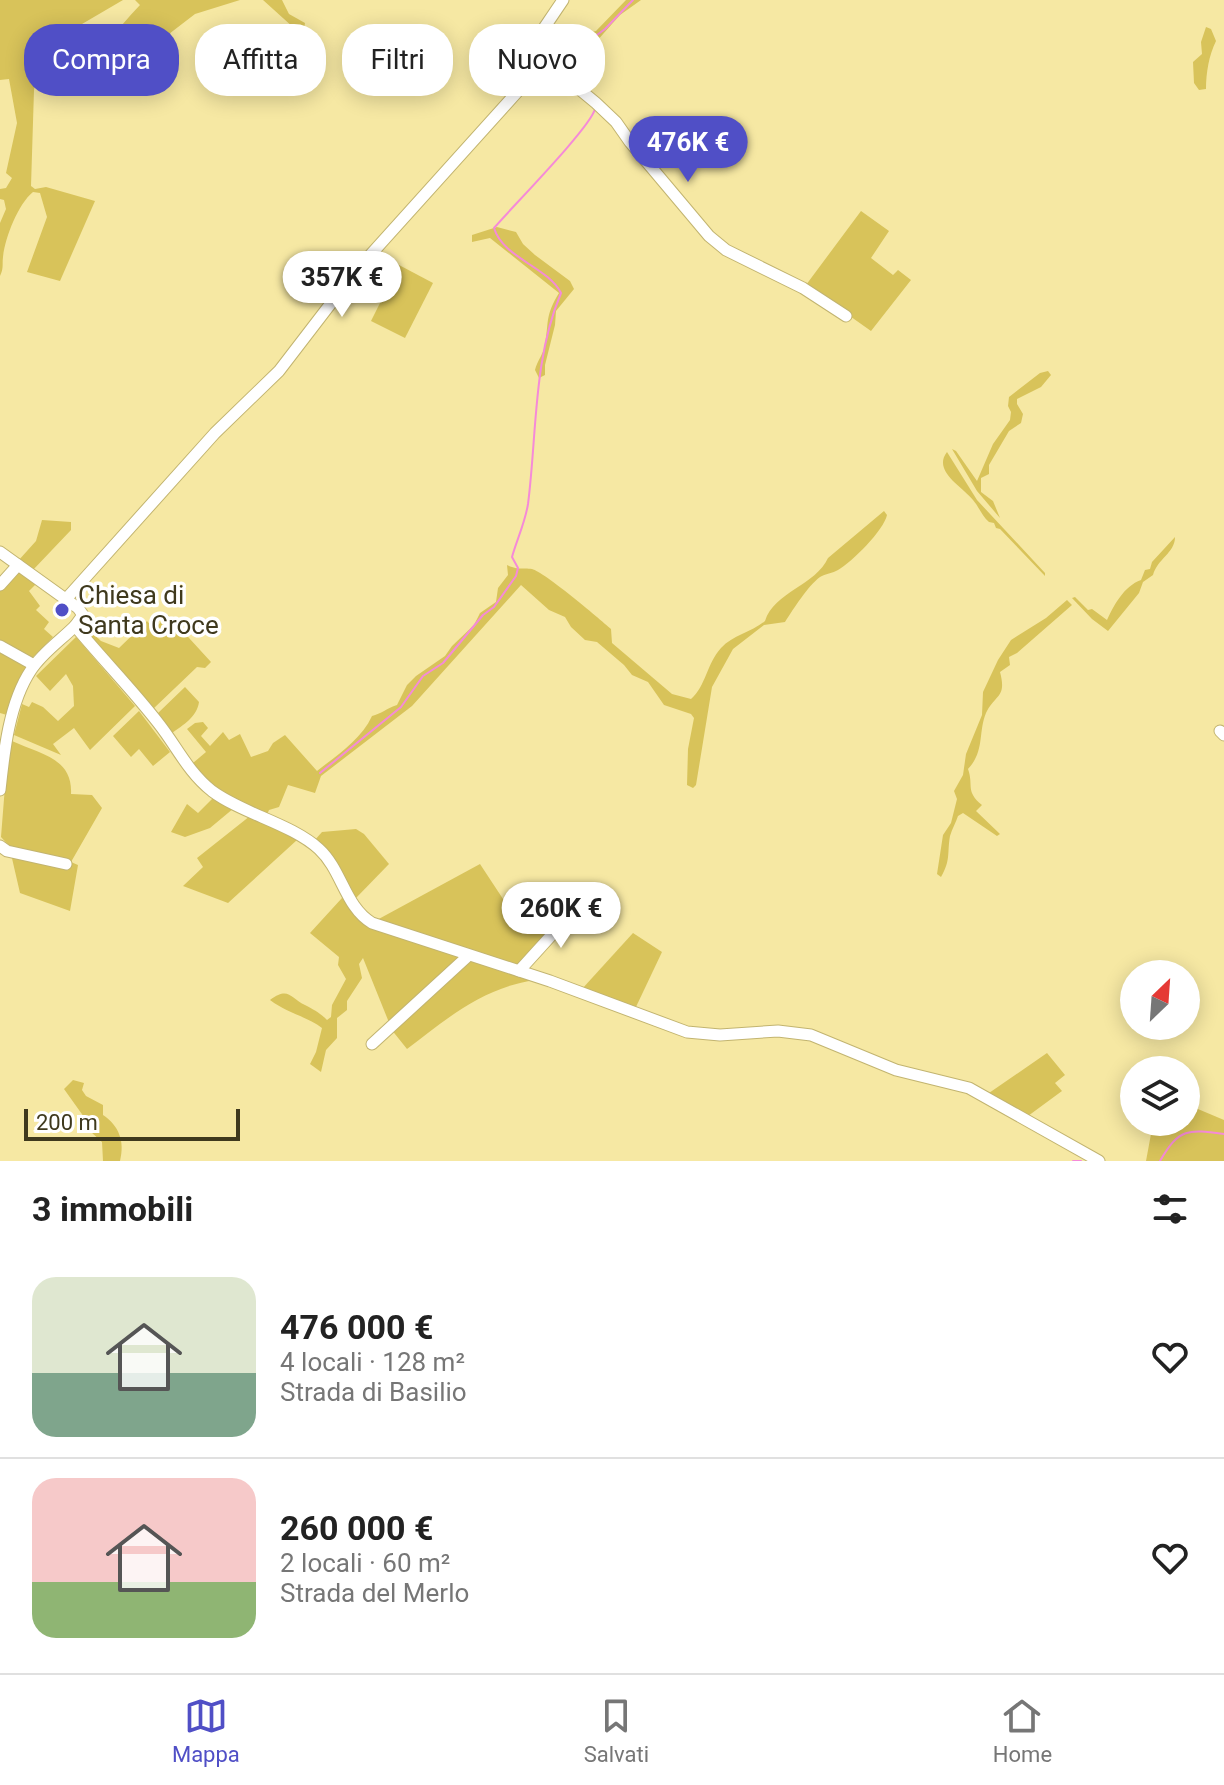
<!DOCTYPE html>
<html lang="it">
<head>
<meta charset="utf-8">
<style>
  :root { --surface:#fff; --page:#f2f2f2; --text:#222; --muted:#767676; --line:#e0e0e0; --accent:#504fc6 }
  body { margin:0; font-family:Roboto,sans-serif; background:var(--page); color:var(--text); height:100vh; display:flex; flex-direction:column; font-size:30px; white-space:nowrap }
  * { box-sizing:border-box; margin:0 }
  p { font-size:26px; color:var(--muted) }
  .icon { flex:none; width:44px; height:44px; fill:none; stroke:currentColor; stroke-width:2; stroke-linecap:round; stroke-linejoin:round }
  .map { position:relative; height:1161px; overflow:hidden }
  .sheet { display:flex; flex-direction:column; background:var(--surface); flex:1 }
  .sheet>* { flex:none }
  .top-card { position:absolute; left:24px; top:24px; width:800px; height:72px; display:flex; gap:16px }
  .needle { width:52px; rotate:25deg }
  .controls { position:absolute; left:1120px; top:960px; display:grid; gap:16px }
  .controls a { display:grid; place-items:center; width:80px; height:80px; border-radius:50%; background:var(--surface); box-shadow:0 4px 20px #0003; font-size:40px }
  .scale { position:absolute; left:24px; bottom:20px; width:216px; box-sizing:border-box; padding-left:8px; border:4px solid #3f391d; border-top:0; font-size:22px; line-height:28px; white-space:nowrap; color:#3f391d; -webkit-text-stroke:6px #fff; paint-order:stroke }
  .price { position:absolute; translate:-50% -68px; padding:0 18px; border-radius:28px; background:#fff; color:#222; font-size:26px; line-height:52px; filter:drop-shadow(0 2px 4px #0008) }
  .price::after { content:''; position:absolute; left:50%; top:48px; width:24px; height:18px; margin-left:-12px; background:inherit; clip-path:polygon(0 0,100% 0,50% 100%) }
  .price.active { background:var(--accent); color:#fff }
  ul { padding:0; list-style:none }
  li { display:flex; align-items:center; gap:24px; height:200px; padding:0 32px }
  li+li { border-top:2px solid var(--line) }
  li span { display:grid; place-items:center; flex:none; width:224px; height:160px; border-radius:24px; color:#555 }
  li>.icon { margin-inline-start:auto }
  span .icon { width:96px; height:96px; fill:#fffc; stroke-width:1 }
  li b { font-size:34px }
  h2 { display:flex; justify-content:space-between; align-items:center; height:96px; padding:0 32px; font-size:34px }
  .pill { padding:0 28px; border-radius:32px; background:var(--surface); box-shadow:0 4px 20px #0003; font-size:28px; line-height:72px }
  .pill.active { background:var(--accent); color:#fff }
  .tab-bar { display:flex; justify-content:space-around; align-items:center; height:112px; border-top:2px solid var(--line); background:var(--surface); font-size:22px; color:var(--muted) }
  .tab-bar a { display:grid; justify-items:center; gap:4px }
  .tab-bar .active { color:var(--accent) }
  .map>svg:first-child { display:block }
  .green { fill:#d8c35a }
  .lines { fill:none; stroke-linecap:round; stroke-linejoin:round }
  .stream { stroke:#f58ad8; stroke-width:2 }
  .minor-casing { stroke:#c2b470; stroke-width:13 }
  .minor { stroke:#fff; stroke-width:11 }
  .poi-dot { fill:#504fc6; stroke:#fff; stroke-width:3 }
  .labels { text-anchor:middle; stroke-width:7; stroke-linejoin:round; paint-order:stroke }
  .poi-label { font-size:26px; fill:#3f391d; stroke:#fff; text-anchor:start }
</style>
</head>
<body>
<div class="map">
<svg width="1224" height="1161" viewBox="0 0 1224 1161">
  <rect width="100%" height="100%" fill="#f6e8a3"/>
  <g class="green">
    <path d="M0 0H123L82 24 42 43 34 90 31 186 35 189 46 187 95 201 60 281 27 272 47 217 40 193 33 192C18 204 5 238 3 257 2 264 4 268 0 276V223L6 209 4 200 0 199V189L6 188 12 178 6 173 17 123 9 79 0 80Z"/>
    <path d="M135 0H240L195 14 126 67 110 94 89 84C99 52 117 29 140 5Z"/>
    <polygon points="263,0 282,0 289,14 305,23 303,34 281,58 301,78 293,85 273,67 273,57 294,28"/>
    <polygon points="626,0 641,0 620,15 587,52 564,66 561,72 556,70 562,58 562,50 579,36 596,31"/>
    <path d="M1206 27 1211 29 1216 41C1209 55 1206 73 1206 89L1199 90 1194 83 1193 62 1202 54 1201 42Z"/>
    <polygon points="861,211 889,231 871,258 893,275 898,270 911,280 871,331 806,285"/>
    <path d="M497 227 516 232 523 244 535 255 570 281 574 289 556 311 555 325 545 365V375L539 378 535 370C537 361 544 353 545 345 549 321 545 316 559 293L490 238 472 242V235Z"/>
    <polygon points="399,265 433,283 405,338 371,321"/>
    <polygon points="1048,371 1051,375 1041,387 1017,399 1017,404 1023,414 1021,423 1009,431 989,465 989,474 981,478 981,492 993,501 1000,518 977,491 952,449 956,451 977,481 993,444 1010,420 1011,412 1008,406 1009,397 1040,373"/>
    <path d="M947 452 977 500 1045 573V576L1000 529 996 528 994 523 989 522C982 516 979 507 973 500 963 487 932 471 947 452Z"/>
    <path d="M884 511 887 515C884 530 852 562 838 570 833 573 825 574 820 577 808 586 794 608 785 622L764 625 733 649 712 687 696 785 693 788 687 785 688 749 694 718 691 714 664 705 648 682 632 675 624 665 597 642 585 640 571 627 565 617 549 610 521 585 412 706 321 776 315 793 288 785 279 807 269 810 266 817C224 797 212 789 183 752L193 763 206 752 187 729 195 723 203 722 208 728 201 736 210 746 223 732 229 740 240 734 251 757 268 751 273 743 285 735 317 771C337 755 361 740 372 716 381 714 387 708 397 705L407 685 416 676 445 656 452 646 474 625 480 613 496 602 498 588 508 575 507 565C520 571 522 567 532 569 544 572 599 618 611 629L612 643 672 694 691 699C706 686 707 663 721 648 733 635 752 632 765 621 774 592 816 585 828 558Z"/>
    <polygon points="42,520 71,522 71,530 32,571 18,561 36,541"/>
    <path d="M1175 537C1175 553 1157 559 1153 575L1143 582 1139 593 1108 631 1092 619 1072 598 1075 597 1088 610 1092 609 1107 620C1114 605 1124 586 1141 580L1145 570 1150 569 1152 562Z"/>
    <polygon points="16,570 37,583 29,591 40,606 36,610 49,622 44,629 53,637 30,660 0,643 0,587"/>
    <path d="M1067 600 1072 605 1017 653 1009 657 1010 665 1000 672C1007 698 995 694 986 713 978 732 985 751 968 769 974 786 965 791 982 805L976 811 1000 834 997 836 963 813 958 816C956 822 952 829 950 836 947 853 951 860 941 877L937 874 943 835 951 823 957 799 954 791 963 775 966 754 982 715 983 692 998 660 1011 640 1046 618Z"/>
    <polygon points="168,615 211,662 205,668 197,667 153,709 89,634 90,631 101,641 119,648 147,621 154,629"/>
    <polygon points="76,637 135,706 90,750 74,728 53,744 61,755 14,735 22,704 29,707 32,702 43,707 58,721 74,706 73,686 66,674 50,691 36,676"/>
    <polygon points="0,649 27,663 7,715 0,713"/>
    <path d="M185 687 199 702C197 717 183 725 172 733L157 714Z"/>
    <polygon points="139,711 170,752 153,766 139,749 131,757 113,736"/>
    <path d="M12 741C40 754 73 758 71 794L92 795 102 808 71 862 78 865 70 911 20 893 11 854 13 850 1 837 7 761Z"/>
    <polygon points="213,798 234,808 210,828 185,837 171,832 187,804 198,813"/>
    <polygon points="250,816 297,840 228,903 183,886 203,867 197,858"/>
    <polygon points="356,829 364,834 389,864 355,899 314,841 322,832"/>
    <polygon points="480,864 505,902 549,889 571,908 518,967 375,921"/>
    <path d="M343 892 351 908 463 957 390 1025 363 958 359 964 362 978 347 1001V1010L337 1018V1038L326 1050 321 1072 310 1064 316 1052 322 1028C308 1017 287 1013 270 1000 289 986 290 998 305 1005 314 1010 319 1012 327 1020L331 1017 332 1005 346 979 338 965 339 957 310 933 342 898Z"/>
    <polygon points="633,933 662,952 635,1009 582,989"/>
    <path d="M468 959 535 980C482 988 448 1018 407 1049L391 1029Z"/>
    <polygon points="1047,1053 1065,1075 1055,1083 1062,1091 1028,1116 989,1093"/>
    <path d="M73 1080 84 1083 82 1090 86 1096 103 1105V1115C119 1126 125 1141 120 1161H103L102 1142 91 1132 89 1124 64 1089Z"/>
    <polygon points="1186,1104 1224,1120 1224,1161 1146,1161 1151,1134 1160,1122 1186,1122"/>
  </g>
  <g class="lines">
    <g class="stream">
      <polyline points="558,70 574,52 605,29 633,0"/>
      <path d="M320 773 401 707 423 676 443 663 483 615 494 607 516 576 518 568 512 557C517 539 525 523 528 504 537 434 533 359 561 293 548 267 503 258 494 228 512 207 590 128 595 109"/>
      <polyline points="1073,1161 1081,1161"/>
      <path d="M1160 1161C1179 1128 1188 1129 1224 1134"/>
    </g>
    <g class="minor-casing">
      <g id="minor">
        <polyline points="530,66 567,79 596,103 616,122 630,142 709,236 726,250 803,288 846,316"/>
        <path d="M0 552 78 608 83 615 75 626C102 659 133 690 159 724 177 747 188 772 212 791 243 814 292 824 319 849 342 870 345 907 372 923L550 981 687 1032 720 1035 778 1031 811 1035 896 1070 969 1088 1099 1161"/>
        <polyline points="0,585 18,565"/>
        <polyline points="67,598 215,433 279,371 355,272 519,90 526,79 540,34 563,0"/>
        <polyline points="0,646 34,665"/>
        <polyline points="1220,731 1224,735"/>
        <path d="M0 790C4 752 9 703 31 670 42 653 61 640 75 626"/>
        <polyline points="0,846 7,851 66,864"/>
        <polyline points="519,971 578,906"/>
        <polyline points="372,1044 468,956"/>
      </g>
    </g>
    <use href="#minor" class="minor"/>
  </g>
  <circle class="poi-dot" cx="62" cy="610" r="8"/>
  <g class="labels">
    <g class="poi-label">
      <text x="78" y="604">Chiesa di<tspan x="78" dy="30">Santa Croce</tspan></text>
    </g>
  </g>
</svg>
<div class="controls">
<a><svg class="needle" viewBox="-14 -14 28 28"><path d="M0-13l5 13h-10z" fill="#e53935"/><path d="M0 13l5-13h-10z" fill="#767676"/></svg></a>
<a><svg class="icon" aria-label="layers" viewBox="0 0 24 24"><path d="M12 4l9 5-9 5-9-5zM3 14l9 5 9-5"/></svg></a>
</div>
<div class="scale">200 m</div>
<b class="price active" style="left:688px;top:184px">476K €</b>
<b class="price" style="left:342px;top:319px">357K €</b>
<b class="price" style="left:561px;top:950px">260K €</b>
<div class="top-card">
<a class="pill active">Compra</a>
<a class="pill">Affitta</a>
<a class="pill">Filtri</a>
<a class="pill">Nuovo</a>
</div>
</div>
<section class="sheet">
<h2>3 immobili<svg class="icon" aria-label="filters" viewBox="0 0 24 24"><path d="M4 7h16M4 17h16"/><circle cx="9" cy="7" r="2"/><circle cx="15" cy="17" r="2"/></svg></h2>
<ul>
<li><span style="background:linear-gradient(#dfe7d0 60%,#7fa58c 0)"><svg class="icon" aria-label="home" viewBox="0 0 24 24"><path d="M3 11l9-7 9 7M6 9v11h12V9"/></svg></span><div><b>476 000 €</b><p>4 locali · 128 m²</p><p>Strada di Basilio</p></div><svg class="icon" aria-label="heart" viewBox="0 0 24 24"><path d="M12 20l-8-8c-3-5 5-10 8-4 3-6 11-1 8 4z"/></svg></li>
<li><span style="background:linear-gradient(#f6c9c9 65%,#8fb573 0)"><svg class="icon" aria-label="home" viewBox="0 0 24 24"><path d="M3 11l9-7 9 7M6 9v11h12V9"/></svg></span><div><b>260 000 €</b><p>2 locali · 60 m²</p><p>Strada del Merlo</p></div><svg class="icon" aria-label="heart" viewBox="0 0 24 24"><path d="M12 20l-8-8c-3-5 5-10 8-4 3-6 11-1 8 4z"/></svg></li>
</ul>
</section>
<nav class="tab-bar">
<a class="active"><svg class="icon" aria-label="map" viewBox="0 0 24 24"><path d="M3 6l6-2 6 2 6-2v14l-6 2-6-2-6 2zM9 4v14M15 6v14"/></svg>Mappa</a>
<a><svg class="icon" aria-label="saved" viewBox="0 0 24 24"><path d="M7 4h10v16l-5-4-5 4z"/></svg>Salvati</a>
<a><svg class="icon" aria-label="home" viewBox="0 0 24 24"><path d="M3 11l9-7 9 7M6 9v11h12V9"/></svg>Home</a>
</nav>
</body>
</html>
